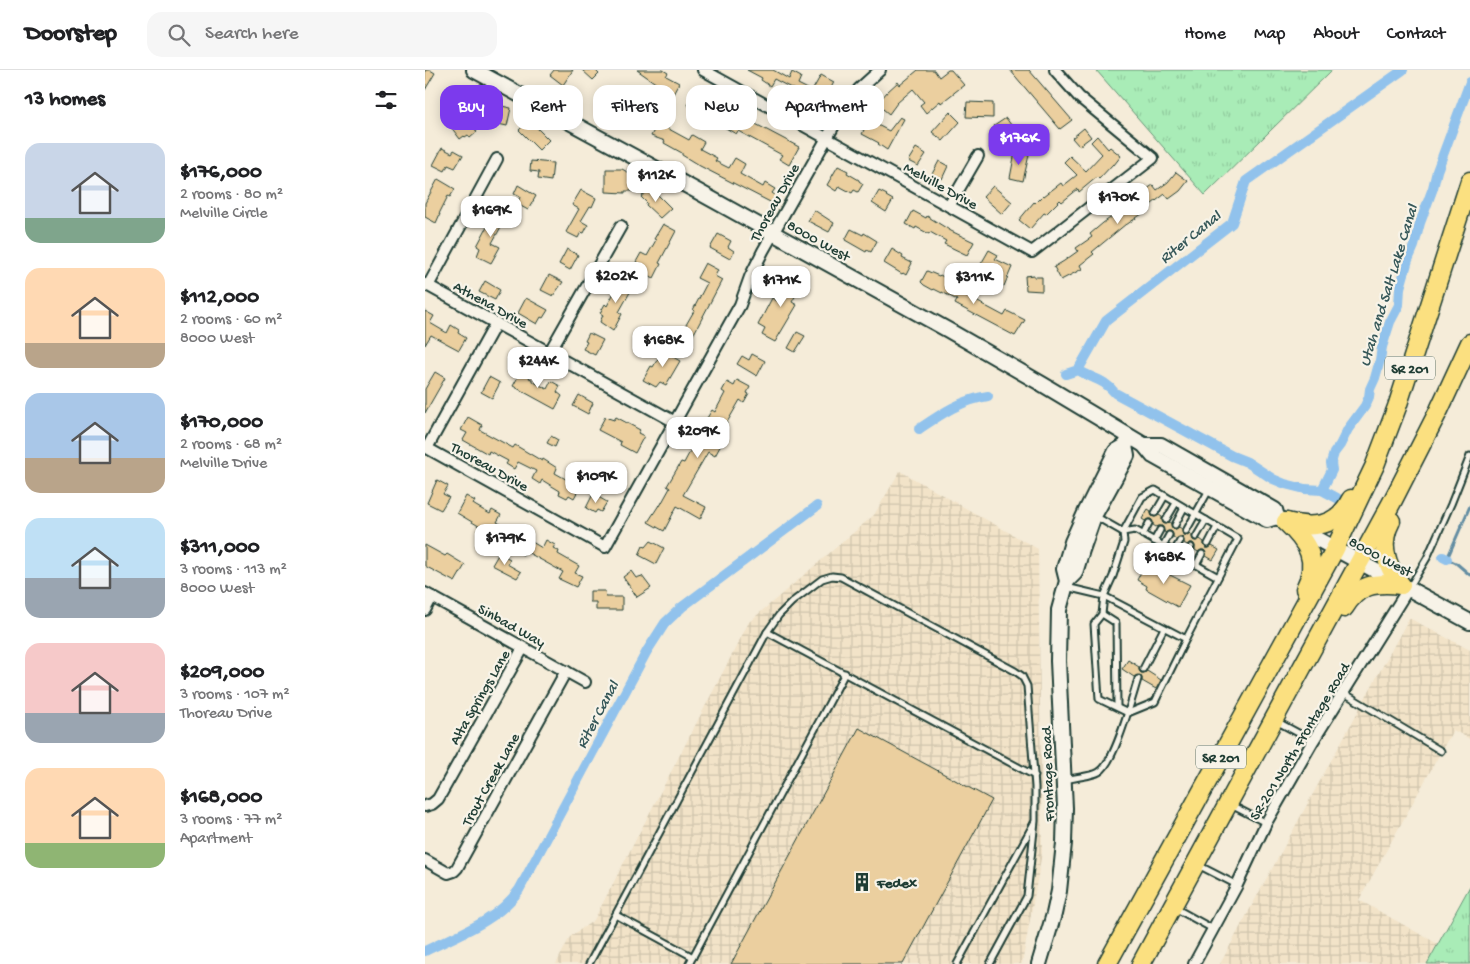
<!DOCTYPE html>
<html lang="en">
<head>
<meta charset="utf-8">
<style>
  :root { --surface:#fff; --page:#f6f6f6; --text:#202124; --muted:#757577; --line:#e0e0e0; --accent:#7c3aed }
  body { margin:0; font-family:"Gochi Hand",sans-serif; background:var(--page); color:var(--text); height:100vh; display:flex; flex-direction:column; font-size:19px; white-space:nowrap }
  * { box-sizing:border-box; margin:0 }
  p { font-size:16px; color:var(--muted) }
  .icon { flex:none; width:28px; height:28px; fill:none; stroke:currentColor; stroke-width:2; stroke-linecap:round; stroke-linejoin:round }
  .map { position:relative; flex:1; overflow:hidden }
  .sheet { display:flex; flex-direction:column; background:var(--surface); width:425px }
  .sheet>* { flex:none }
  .hud { position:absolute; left:15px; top:15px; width:475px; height:45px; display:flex; gap:10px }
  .price { position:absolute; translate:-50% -42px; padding:0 11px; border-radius:10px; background:#fff; color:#222; font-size:16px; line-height:32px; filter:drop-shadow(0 1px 2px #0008) }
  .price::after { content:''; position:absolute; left:50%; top:30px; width:15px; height:11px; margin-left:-8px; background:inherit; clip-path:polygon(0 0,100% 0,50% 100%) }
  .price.active { background:var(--accent); color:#fff }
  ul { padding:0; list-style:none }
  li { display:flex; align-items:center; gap:15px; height:125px; padding:0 25px }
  li span { display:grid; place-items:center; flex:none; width:140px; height:100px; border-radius:15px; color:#555 }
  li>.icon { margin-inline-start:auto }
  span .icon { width:60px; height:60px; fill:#fffc; stroke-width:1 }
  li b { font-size:21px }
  h2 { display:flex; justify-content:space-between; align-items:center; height:60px; padding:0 25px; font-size:21px }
  .pill { padding:0 18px; border-radius:15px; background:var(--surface); box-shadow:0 2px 12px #0003; font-size:18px; line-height:45px }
  .pill.active { background:var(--accent); color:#fff }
  header { display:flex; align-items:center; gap:30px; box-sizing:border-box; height:70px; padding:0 25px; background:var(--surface); border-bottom:1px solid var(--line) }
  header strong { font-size:24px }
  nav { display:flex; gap:28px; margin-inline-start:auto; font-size:18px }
  .search { width:350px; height:45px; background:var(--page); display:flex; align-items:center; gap:12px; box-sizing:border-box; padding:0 18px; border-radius:15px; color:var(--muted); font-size:19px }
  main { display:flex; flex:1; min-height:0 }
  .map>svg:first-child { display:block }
  .industrial { fill:url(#industrial-grid) }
  .grass { fill:url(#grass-tufts); stroke:#649476 }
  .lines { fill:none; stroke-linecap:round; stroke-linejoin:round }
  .stream { stroke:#638da2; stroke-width:3 }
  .canal { stroke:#91c2ec; stroke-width:10 }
  .building { fill:#ebcf9f; stroke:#1f3d34 }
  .lane-casing { stroke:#1f3d34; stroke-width:9 }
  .street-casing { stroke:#1f3d34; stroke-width:14 }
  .secondary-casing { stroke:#1f3d34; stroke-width:18 }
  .highway-casing { stroke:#1f3d34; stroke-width:21 }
  .lane { stroke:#f7f3e8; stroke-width:5 }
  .street { stroke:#f7f3e8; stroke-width:10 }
  .secondary { stroke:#f7f3e8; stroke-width:14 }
  .highway { stroke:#fbe080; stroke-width:18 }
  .labels { text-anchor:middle; stroke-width:4.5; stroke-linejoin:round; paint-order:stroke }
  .shield { fill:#f7f3e8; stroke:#60746a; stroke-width:1 }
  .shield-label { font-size:14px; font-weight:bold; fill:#1f3d34 }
  .street-label { font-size:15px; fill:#1f3d34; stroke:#f7f3e8 }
  .poi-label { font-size:15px; font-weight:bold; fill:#1f3d34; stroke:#f7f3e8; text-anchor:start }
  .water-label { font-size:16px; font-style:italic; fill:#365859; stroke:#f7f3e8 }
</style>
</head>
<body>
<header>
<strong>Doorstep</strong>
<div class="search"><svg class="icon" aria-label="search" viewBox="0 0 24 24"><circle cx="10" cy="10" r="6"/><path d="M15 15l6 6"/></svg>Search here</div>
<nav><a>Home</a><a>Map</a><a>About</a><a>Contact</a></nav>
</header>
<main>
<section class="sheet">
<h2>13 homes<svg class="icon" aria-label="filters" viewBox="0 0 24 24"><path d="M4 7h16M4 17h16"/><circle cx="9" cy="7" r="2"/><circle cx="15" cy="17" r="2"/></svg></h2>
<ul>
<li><span style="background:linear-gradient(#c9d6e8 75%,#7fa58c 0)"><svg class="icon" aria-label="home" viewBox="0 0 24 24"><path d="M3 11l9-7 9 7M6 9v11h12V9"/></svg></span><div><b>$176,000</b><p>2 rooms · 80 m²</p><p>Melville Circle</p></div></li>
<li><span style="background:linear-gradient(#ffd9b3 75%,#b9a48a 0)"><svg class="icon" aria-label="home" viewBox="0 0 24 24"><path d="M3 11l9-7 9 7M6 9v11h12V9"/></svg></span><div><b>$112,000</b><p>2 rooms · 60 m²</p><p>8000 West</p></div></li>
<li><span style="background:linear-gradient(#a9c7e8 65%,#b9a48a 0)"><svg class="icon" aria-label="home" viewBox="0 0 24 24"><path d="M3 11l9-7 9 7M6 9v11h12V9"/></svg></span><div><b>$170,000</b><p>2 rooms · 68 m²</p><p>Melville Drive</p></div></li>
<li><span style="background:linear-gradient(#bfe0f5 60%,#9aa5b1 0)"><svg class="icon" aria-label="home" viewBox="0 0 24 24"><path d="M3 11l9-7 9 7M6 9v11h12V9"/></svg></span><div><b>$311,000</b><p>3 rooms · 113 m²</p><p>8000 West</p></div></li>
<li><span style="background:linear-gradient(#f6c9c9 70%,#9aa5b1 0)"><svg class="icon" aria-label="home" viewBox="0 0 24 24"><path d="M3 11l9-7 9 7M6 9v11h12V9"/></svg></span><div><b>$209,000</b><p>3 rooms · 107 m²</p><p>Thoreau Drive</p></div></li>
<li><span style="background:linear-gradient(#ffd9b3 75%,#8fb573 0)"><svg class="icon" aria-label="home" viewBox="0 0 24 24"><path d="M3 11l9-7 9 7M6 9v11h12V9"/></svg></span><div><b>$168,000</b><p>3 rooms · 77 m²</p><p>Apartment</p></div></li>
</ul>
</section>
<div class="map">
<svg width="1045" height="894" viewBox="0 0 1045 894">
  <defs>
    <pattern id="industrial-grid" width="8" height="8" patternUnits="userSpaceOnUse" patternTransform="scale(1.25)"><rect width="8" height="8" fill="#f2e3c8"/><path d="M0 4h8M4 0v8" fill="none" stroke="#cfc4ac"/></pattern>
    <pattern id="grass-tufts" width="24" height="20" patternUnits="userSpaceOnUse" patternTransform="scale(1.25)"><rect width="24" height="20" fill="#a9ecb7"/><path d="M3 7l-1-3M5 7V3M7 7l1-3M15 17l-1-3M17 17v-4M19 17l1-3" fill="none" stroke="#91cb9e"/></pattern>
  </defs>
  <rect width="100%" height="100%" fill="#f5ecd9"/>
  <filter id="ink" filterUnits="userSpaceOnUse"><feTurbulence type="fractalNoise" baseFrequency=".02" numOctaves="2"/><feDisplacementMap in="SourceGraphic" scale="10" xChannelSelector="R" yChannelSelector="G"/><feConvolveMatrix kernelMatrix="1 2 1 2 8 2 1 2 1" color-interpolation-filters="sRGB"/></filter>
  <g filter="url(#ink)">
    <g class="industrial">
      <polygon points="475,401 613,479 617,783 597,894 131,894 145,867 169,850 324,552 449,445"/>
      <polygon points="984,548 1045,580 1045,669 1028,660 934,830 1013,874 1002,894 795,894"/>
    </g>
    <g class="grass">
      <polygon points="671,0 907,0 780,125"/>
      <polygon points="1045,816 1045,894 1002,894"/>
    </g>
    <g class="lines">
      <polyline class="stream" points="1045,436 1022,489 1031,493 1045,505"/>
      <g class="canal">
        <path d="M653 300C669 310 678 308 690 323L807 386 822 392 848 409 860 414 880 419 897 420 912 428"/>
        <polyline points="641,304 653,300 681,251 807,153 821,111 978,0"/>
        <path d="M494 359C516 344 536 330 563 326"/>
        <polyline points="897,420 907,400 906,393 909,383 915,375 923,359 940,336 944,327 945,319 950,308 955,290 957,277 965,252 974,235 975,218 983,190 989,176 995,153 1008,118 1012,101 1045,12"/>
        <polyline points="1018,487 1022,489"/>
        <path d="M0 881C34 864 71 852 94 820L222 581 240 553 257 537 392 436"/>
      </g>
    </g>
    <g class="building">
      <polygon points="0,0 5,0 10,3 0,20"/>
      <polygon points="129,0 148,0 138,15 125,5"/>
      <polygon points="157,0 170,0 174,4 168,10"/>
      <polygon points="212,0 238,0 243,3 241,6 254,13 246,28 236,22 239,19"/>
      <polygon points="322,0 348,0 364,9 367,2 376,7 373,14 387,21 396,5 409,12 404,22 401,20 392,37 379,30 381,26 349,9 345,16 336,10 337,8"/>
      <polygon points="493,0 509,0 514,7 523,0 526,0 539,15 516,33 515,31 501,43 495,35 499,32 488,19 472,33 464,44 452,34 462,22 473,12 475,15"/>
      <polygon points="585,0 604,0 647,50 635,59"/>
      <polygon points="269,22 322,51 323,50 374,77 364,95 354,89 357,85 313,61 311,64 299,57 300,55 262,35"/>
      <polygon points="542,32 568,33 568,48 541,47"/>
      <polygon points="67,34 86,38 82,56 73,54 74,51 64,49"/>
      <polygon points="228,35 249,43 242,58 264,70 267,65 279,72 275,79 292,88 290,91 304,98 310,88 320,94 315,104 338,117 340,113 350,119 347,123 351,126 347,133 275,96 257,85 257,83 239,73 240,71 226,66 229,60 201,52 206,37 225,44"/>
      <polygon points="525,42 535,52 518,71 507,62"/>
      <polygon points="41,46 52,62 45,68 43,65 40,67 39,66 35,69 26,57"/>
      <polygon points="475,47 479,49 462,80 453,74 454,73 437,64 439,60 434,58 439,48 464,61"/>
      <polygon points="581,48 597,70 585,78 569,56"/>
      <polygon points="104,50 124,70 114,80 94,60"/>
      <polygon points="659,58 666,67 654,76 647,68"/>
      <polygon points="672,66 683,79 685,77 696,86 689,95 688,94 674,109 672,107 654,122 653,119 637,132 635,130 621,144 619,143 605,159 594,150 609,132 610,133 618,125 619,126 636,113 638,116 652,105 639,92 645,86 661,101 677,84 666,72"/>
      <polygon points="17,78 27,83 29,80 38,85 30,98 23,95 20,101 8,95"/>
      <polygon points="491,78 501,84 493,96 483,91"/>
      <polygon points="590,82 604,85 598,111 585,108"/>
      <polygon points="106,91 128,93 126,111 113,109 114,102 105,101"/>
      <polygon points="514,91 523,96 517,109 507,104"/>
      <polygon points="413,96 423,101 422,103 434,110 434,111 438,114 433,122 429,120 427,123 414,116 411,121 402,115"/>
      <polygon points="181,99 197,99 206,104 206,107 209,107 209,121 200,121 200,123 181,122"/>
      <polygon points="751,102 763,111 755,121 744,129 740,124 723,137 724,139 701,155 701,154 667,182 669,184 655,195 657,199 636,210 629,197 639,191 653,181 651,178 667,167 665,164 678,153 701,137 702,138 721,124 719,121 728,115 732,120 743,112"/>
      <polygon points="13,109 30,119 25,127 23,126 14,144 15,144 11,153 0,147 0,133"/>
      <polygon points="93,115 111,126 103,140 92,134 95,127 89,124"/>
      <polygon points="568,116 587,132 577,144 558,127"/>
      <polygon points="226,118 246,138 235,148 221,135 222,133 216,127"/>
      <polygon points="156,120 171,128 167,137 165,136 156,151 163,155 159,163 156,162 153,168 141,162 154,139 147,135"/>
      <polygon points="454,121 462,125 461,126 468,130 461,142 447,133"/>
      <polygon points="71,140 82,146 67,173 75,177 66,193 52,186 55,178 52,176"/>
      <polygon points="389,140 409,153 404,162 383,151"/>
      <polygon points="488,141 501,148 502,146 526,161 549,172 542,185 519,174 521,171 505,162 504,164 491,157 490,159 481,154"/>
      <polygon points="238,154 251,161 234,193 236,194 229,208 215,201 218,195 211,192 216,183 222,186 231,170 229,169"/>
      <polygon points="426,159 438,165 439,163 452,171 446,182 442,180 441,182 420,170"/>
      <polygon points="293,164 306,171 303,177 309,181 305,189 285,178"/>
      <polygon points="142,179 153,185 145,200 134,194"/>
      <polygon points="467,179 478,186 477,188 487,193 481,205 478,203 477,204 459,193"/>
      <polygon points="564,180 573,185 570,189 587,197 579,216 570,212 573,203 556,194"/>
      <polygon points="280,193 293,200 290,206 297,210 264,273 254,267 269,241 268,240 282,213 272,208"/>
      <polygon points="367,201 380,208 367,232 372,235 350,272 337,265 340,259 333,255 347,228 356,233 357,232 365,219 352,212 357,203 364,207"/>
      <polygon points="502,201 514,206 515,205 524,210 524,211 527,213 525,217 579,246 582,241 600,250 590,266 530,234 532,230 517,222 517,223 509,219 508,220 499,215 496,212"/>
      <polygon points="124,205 138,212 128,226 116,220"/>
      <polygon points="609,205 609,207 617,207 617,221 601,220 600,206"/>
      <polygon points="194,207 209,215 194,242 197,244 188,261 175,252 178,245 175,243 180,234 182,236 192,217 190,215"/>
      <polygon points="60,211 75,220 70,230 54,222"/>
      <polygon points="101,228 123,240 118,248 116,247 112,254 93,243"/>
      <polygon points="0,241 9,246 5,253 22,263 26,255 34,260 33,263 41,268 34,280 6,265 0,275"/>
      <polygon points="372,262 380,266 370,282 363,278"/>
      <polygon points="164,263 178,270 170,285 158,279 162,272 160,271"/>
      <polygon points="241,275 251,280 248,287 255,291 241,315 235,312 231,317 218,310 226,296 228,297"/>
      <polygon points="327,284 340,291 332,306 312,294 317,286 324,290"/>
      <polygon points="99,296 108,301 104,308 107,309 107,311 122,319 126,311 135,316 132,322 137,326 130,339 88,316"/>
      <polygon points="10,302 20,308 0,343 0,319"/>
      <polygon points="64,307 75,313 67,328 56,322"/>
      <polygon points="312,310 325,317 322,323 324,324 319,333 315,330 293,368 298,371 290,386 283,382 258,425 281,437 275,449 252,436 239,461 223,452 234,435 235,436 245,418 242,416 256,392 259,393 269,374 266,373 271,364 282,369 290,353 282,348 287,340 290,342 300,323 297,321 302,312 309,316"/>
      <polygon points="154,325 168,333 163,344 148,336"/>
      <polygon points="43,347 57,355 55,360 88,378 90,375 117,391 118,389 132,398 130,403 155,417 149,428 144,425 142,428 134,424 135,421 117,410 115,414 107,409 111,401 93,392 89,399 81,394 83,391 64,381 63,384 38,370 42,363 36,360"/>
      <polygon points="180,347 189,350 191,347 215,360 213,363 219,366 210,383 195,375 196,372 173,360"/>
      <polygon points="126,366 133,370 130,377 122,373"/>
      <polygon points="12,410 23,416 18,424 24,427 16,440 2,433"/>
      <polygon points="168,424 182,432 176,442 172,440 170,443 161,438"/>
      <polygon points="41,426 50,431 48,434 51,436 65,444 67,440 76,445 72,452 77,455 66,475 55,469 59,462 56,460 57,458 32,443"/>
      <polygon points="723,439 726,441 726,443 727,446 730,447 734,445 737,447 737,450 738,453 741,454 745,452 748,459 751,459 754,457 757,459 757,462 758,465 762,465 765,463 767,465 767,467 768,470 771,471 775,469 779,472 779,475 781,478 784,478 787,476 794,480 788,490 781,486 781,483 779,480 776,480 773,482 770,480 770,476 768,473 765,473 762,475 759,473 759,470 757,467 754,467 751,469 748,467 748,464 746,461 743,461 740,463 737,456 734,456 731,457 728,455 728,452 726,449 723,449 720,451 717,449"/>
      <polygon points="95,456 104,461 100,467 102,469 117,478 121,470 130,475 128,478 134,481 133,484 154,496 150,503 157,506 151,517 134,509 138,502 100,481 98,485 84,477"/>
      <polygon points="226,471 239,478 231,494 214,485 218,476 221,477"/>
      <polygon points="0,475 20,486 22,484 40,495 30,512 0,496"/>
      <polygon points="74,483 85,489 82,494 96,502 92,508 67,495"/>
      <polygon points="725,495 765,515 753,537 721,519 722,516 712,510 718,498 722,500"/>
      <polygon points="206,501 211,508 217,506 226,518 212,527 198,507"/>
      <polygon points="165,521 180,521 181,527 197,527 197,540 171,540 171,532 165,532"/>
      <polygon points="703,590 714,597 714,600 716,603 719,603 722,601 736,610 731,619 717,611 717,608 715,605 709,607 697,599"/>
      <polygon points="434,658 567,730 478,894 306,894"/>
    </g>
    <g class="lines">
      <g class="lane-casing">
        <g id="lane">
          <polyline points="730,443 740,426"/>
          <polyline points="670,446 698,462 717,427 730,420 813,469 761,569 730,632 703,643"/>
          <polyline points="741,450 751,433"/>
          <polyline points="750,455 759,438"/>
          <polyline points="761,461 784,420"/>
          <polyline points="718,465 724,453"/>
          <polyline points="771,467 781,450"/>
          <polyline points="729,471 735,460"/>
          <polyline points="783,474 792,457"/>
          <polyline points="738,476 744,465"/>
          <polyline points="749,482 755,471"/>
          <polyline points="760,489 766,477"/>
          <polyline points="771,495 777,484"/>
          <polyline points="641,517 679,526 761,569"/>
          <polyline points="984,518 1002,488 1026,434 1045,386"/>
          <polyline points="677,544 691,553 692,636"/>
          <polyline points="342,562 610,706"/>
          <polyline points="718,599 739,558"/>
          <polyline points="919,623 1016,681"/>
          <polyline points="703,643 674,629 669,554 677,544 679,526 688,506 699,472 698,462 710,460 793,507"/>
          <polyline points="851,651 888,671"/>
          <path d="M639 710C647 708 668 706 674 702 690 693 707 628 713 609"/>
          <polyline points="806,735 841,753"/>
          <polyline points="773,795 812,815"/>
          <polyline points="750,838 788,859"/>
          <polyline points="191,845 268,887"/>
          <polyline points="164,894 342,562 354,545 367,532 397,509 407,506 416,507 590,601 597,606 602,616 610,717 610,751 602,826 565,894"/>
          <polyline points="264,894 420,603"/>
          <polyline points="532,894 609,753"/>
        </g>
      </g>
      <g class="street-casing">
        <g id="street">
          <polyline points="278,0 607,182 728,88 654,27 630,0"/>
          <polyline points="524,136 553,86"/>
          <polyline points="0,214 250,352"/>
          <polyline points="3,216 72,89"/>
          <polyline points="124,283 196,156"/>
          <polyline points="0,377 180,477 306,251 315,235 325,207 338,181 415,45 434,19 455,0"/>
          <polyline points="2,378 71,253"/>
          <polyline points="0,523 160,612"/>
          <polyline points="0,540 7,527"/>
          <polyline points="0,736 7,734 13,729 98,578"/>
          <polyline points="0,790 23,803 29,801 32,798 141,601"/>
          <polyline points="769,894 812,815 841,753 888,671 983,519"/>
        </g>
      </g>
      <g class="secondary-casing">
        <g id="secondary">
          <polyline points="49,0 272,121 523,260 617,314 719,375 728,386 842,450 852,447"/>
          <polyline points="719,375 736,375 850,440 852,447 859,451 1045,552"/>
          <polyline points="642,511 650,503 657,480 669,446 702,386 700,376"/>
          <polyline points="614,894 629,844 634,821 639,773 640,738 633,591 634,540 642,511 639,499 647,472 661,441 691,381 700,376 705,367"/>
        </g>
      </g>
      <g class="highway-casing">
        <g id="highway">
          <path d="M966 451C954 473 961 496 976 515"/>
          <path d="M861 452C888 459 913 457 926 429"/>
          <path d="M861 452C882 472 895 490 880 519"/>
          <path d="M919 538C933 514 951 512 976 515"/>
          <polyline points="682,894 910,479 950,395 972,337 1045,111"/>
          <polyline points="716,894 967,432 1014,340 1045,273"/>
        </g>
      </g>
      <use href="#lane" class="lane"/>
      <use href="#street" class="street"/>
      <use href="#secondary" class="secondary"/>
      <use href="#highway" class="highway"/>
    </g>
  </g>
  <defs>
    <g id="building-bare" transform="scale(1.5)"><path d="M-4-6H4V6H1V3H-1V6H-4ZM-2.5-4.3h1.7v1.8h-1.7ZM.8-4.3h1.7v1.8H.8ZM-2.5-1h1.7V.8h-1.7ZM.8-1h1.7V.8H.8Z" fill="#1f3d34" stroke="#f7f3e8" stroke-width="2.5" paint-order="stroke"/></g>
  </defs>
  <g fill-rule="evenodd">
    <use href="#building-bare" x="437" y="812"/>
  </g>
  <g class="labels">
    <g class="shield">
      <rect x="960" y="286.5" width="50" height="23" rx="4"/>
      <rect x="771" y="675.5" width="50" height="23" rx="4"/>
    </g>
    <g class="shield-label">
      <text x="985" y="303">SR 201</text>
      <text x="796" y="692">SR 201</text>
    </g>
    <g class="street-label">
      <text transform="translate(516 115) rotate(29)" y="5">Melville Drive</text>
      <text transform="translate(349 132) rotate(-61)" y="5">Thoreau Drive</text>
      <text transform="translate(394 170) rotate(29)" y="5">8000 West</text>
      <text transform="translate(66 234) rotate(29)" y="5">Athena Drive</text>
      <text transform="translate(65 396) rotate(29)" y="5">Thoreau Drive</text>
      <text transform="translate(956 486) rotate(28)" y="5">8000 West</text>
      <text transform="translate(87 555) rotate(29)" y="5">Sinbad Way</text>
      <text transform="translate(54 627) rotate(-60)" y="5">Alta Springs Lane</text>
      <text transform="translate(874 671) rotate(-59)" y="5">SR-201 North Frontage Road</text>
      <text transform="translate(622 704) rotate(-92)" y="5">Frontage Road</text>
      <text transform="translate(65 709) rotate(-61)" y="5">Trout Creek Lane</text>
    </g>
    <g class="poi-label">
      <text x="452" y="817">Fedex</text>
    </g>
    <g class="water-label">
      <text transform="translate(764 166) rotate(-39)" y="6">Riter Canal</text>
      <text transform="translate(962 215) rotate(-73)" y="6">Utah and Salt Lake Canal</text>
      <text transform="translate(171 644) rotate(-62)" y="6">Riter Canal</text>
    </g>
  </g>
</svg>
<b class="price active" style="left:594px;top:96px">$176K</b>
<b class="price" style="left:231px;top:133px">$112K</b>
<b class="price" style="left:693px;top:155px">$170K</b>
<b class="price" style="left:66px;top:168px">$169K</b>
<b class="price" style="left:191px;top:234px">$202K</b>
<b class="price" style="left:549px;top:235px">$311K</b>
<b class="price" style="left:356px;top:238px">$171K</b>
<b class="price" style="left:238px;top:298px">$168K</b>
<b class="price" style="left:113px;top:319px">$244K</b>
<b class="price" style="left:273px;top:389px">$209K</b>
<b class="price" style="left:171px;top:434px">$109K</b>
<b class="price" style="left:80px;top:496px">$179K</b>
<b class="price" style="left:739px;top:515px">$168K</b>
<div class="hud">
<a class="pill active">Buy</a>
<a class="pill">Rent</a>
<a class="pill">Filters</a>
<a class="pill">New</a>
<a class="pill">Apartment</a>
</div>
</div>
</main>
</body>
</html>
